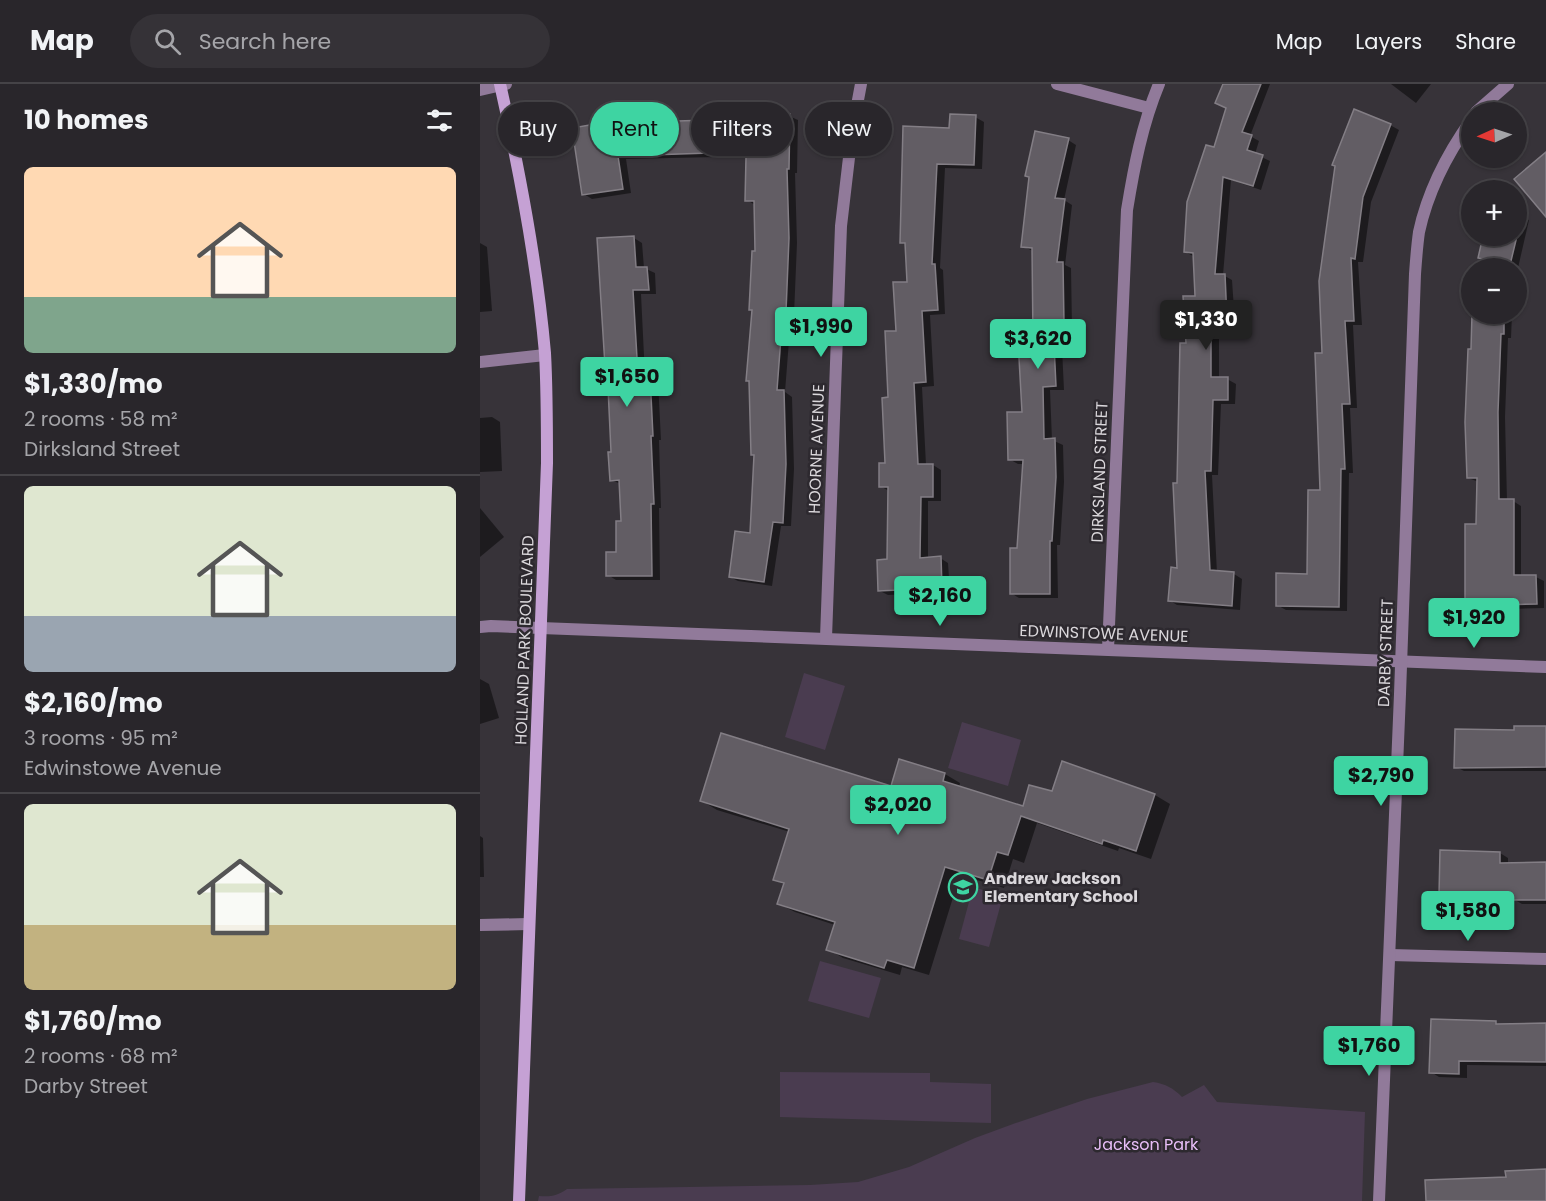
<!DOCTYPE html>
<html lang="en">
<head>
<meta charset="utf-8">
<style>
  :root { --surface:#29262b; --page:#353237; --text:#f1f3f6; --muted:#a5a5a9; --line:#454347; --accent:#3ed4a2 }
  body { margin:0; font-family:Poppins,sans-serif; background:var(--page); color:var(--text); height:100vh; display:flex; flex-direction:column; font-size:22px; white-space:nowrap }
  * { box-sizing:border-box; margin:0 }
  p { font-size:20px; color:var(--muted) }
  .icon { flex:none; width:33px; height:33px; fill:none; stroke:currentColor; stroke-width:2; stroke-linecap:round; stroke-linejoin:round }
  .map { position:relative; flex:1; overflow:hidden }
  .panel { display:flex; flex-direction:column; background:var(--surface); width:480px }
  .panel>* { flex:none }
  .hud { position:absolute; left:18px; top:18px; width:570px; height:54px; display:flex; gap:12px }
  .needle { width:39px; rotate:267deg }
  .buttons { position:absolute; left:981px; top:18px; display:grid; gap:12px }
  .buttons a { display:grid; place-items:center; width:66px; height:66px; border-radius:50%; background:var(--surface); box-shadow:0 2px 4px #0004,0 0 0 2px var(--line); font-size:30px }
  .price { position:absolute; translate:-50% -51px; padding:0 14px; border-radius:6px; background:var(--accent); color:#111; font-size:20px; line-height:39px; filter:drop-shadow(0 2px 3px #0008) }
  .price::after { content:''; position:absolute; left:50%; top:36px; width:18px; height:14px; margin-left:-9px; background:inherit; clip-path:polygon(0 0,100% 0,50% 100%) }
  .price.on { background:#222; color:#fff }
  ul { padding:0; list-style:none }
  li { display:grid; align-content:center; gap:12px; height:318px; padding:0 24px }
  li+li { border-top:2px solid var(--line) }
  li span { display:grid; place-items:center; height:186px; border-radius:9px; color:#555 }
  li>.icon { margin-inline-start:auto }
  span .icon { width:108px; height:108px; fill:#fffc; stroke-width:1 }
  li b { font-size:26px }
  h2 { display:flex; justify-content:space-between; align-items:center; height:72px; padding:0 24px; font-size:26px }
  .tag { padding:0 21px; border-radius:27px; background:var(--surface); box-shadow:0 2px 4px #0004,0 0 0 2px var(--line); font-size:21px; line-height:54px }
  .tag.on { background:var(--accent); color:#111 }
  header { display:flex; align-items:center; gap:36px; box-sizing:border-box; height:84px; padding:0 30px; background:var(--surface); border-bottom:2px solid var(--line) }
  header strong { font-size:28px }
  nav { display:flex; gap:33px; margin-inline-start:auto; font-size:21px }
  .search { width:420px; height:54px; background:var(--page); display:flex; align-items:center; gap:15px; box-sizing:border-box; padding:0 21px; border-radius:33px; color:var(--muted); font-size:22px }
  main { display:flex; flex:1; min-height:0 }
  .map>svg:first-child { display:block }
  .green { fill:#4a3c50 }
  .shadow { fill:#0007 }
  .building { fill:#625d64; stroke:#837e85; stroke-width:1.5 }
  .lines { fill:none; stroke-linecap:round; stroke-linejoin:round }
  .street { stroke:#917a9a; stroke-width:12 }
  .secondary { stroke:#c5a1d4; stroke-width:12 }
  .labels { text-anchor:middle; stroke-width:5; stroke-linejoin:round; paint-order:stroke }
  .street-label { font-size:16px; fill:#dad7db; stroke:#2d292f }
  .poi-label { font-size:16px; font-weight:bold; fill:#dad7db; stroke:#2d292f; text-anchor:start }
  .park-label { font-size:16px; fill:#e8bef8; stroke:#2d292f }
</style>
</head>
<body>
<header>
<strong>Map</strong>
<div class="search"><svg class="icon" aria-label="search" viewBox="0 0 24 24"><circle cx="10" cy="10" r="6"/><path d="M15 15l6 6"/></svg>Search here</div>
<nav><a>Map</a><a>Layers</a><a>Share</a></nav>
</header>
<main>
<section class="panel">
<h2>10 homes<svg class="icon" aria-label="filters" viewBox="0 0 24 24"><path d="M4 7h16M4 17h16"/><circle cx="9" cy="7" r="2"/><circle cx="15" cy="17" r="2"/></svg></h2>
<ul>
<li><span style="background:linear-gradient(#ffd9b3 70%,#7fa58c 0)"><svg class="icon" aria-label="home" viewBox="0 0 24 24"><path d="M3 11l9-7 9 7M6 9v11h12V9"/></svg></span><div><b>$1,330/mo</b><p>2 rooms · 58 m²</p><p>Dirksland Street</p></div></li>
<li><span style="background:linear-gradient(#dfe7d0 70%,#9aa5b1 0)"><svg class="icon" aria-label="home" viewBox="0 0 24 24"><path d="M3 11l9-7 9 7M6 9v11h12V9"/></svg></span><div><b>$2,160/mo</b><p>3 rooms · 95 m²</p><p>Edwinstowe Avenue</p></div></li>
<li><span style="background:linear-gradient(#dfe7d0 65%,#c2b280 0)"><svg class="icon" aria-label="home" viewBox="0 0 24 24"><path d="M3 11l9-7 9 7M6 9v11h12V9"/></svg></span><div><b>$1,760/mo</b><p>2 rooms · 68 m²</p><p>Darby Street</p></div></li>
</ul>
</section>
<div class="map">
<svg width="1066" height="1117" viewBox="0 0 1066 1117">
  <rect width="100%" height="100%" fill="#373339"/>
  <g class="green">
    <polygon points="324,589 365,602 345,666 305,653"/>
    <polygon points="482,638 541,656 528,702 468,684"/>
    <polygon points="493,803 523,812 509,863 479,855"/>
    <polygon points="340,877 401,894 389,934 328,917"/>
    <polygon points="300,988 450,989 450,998 511,1000 511,1039 300,1033"/>
    <path d="M673 998C686 1000 693 1004 702 1013L724 1001 737 1018 885 1028 882 1117H58L59 1112C70 1113 77 1112 87 1105L330 1101 378 1098 429 1083 495 1054 533 1040 607 1015Z"/>
  </g>
  <g class="shadow">
    <polygon points="745,0 790,0 770,52 779,57 775,70 790,77 781,106 751,96 743,191 752,196 755,240 739,241 739,295 747,295 756,300 755,320 741,320 738,391 732,391 737,489 754,490 762,495 760,526 697,521 689,516 699,485 699,401 707,260 717,213 713,172 705,168 747,24"/>
    <polygon points="911,0 951,0 936,19"/>
    <polygon points="309,32 318,36 317,89 315,89 317,159 314,231 311,231 305,308 312,313 314,385 311,442 301,442 292,502 258,497 250,493 272,451 276,372 272,371 277,168 275,121 267,116"/>
    <polygon points="495,33 504,38 502,85 465,84 460,184 463,186 465,230 450,231 454,302 442,303 446,381 453,381 461,386 461,417 448,417 448,475 460,474 468,479 470,508 408,511 400,507 408,477 409,407 400,402 406,381 410,315 417,248 428,199 426,161 421,158 471,46"/>
    <polygon points="228,38 237,43 237,73 146,75 151,109 112,115 104,110 94,45"/>
    <polygon points="910,41 919,46 891,118 883,178 878,178 882,241 873,241 877,324 870,324 873,389 869,389 867,527 806,526 797,521 828,491 842,408 844,270 840,197"/>
    <polygon points="588,56 596,61 584,116 592,121 585,181 591,184 592,243 581,243 584,306 570,306 572,356 583,361 584,398 580,461 577,461 578,514 539,514 531,509 539,465 544,380 538,380 529,375 543,330 554,257 553,167 542,162"/>
    <polygon points="1036,130 1049,136 1038,184 997,184 1005,152 1036,152"/>
    <polygon points="154,154 162,159 164,184 175,189 176,210 161,210 165,292 170,292 178,297 181,356 179,356 181,424 179,424 180,496 136,496 128,491 138,470 143,439 141,400 131,396"/>
    <polygon points="0,159 7,163 12,227 0,228"/>
    <polygon points="994,230 1032,230 1031,254 1028,254 1025,333 1027,417 1033,417 1041,422 1041,493 1056,493 1064,497 1064,524 994,526 986,521 998,442 999,398 988,394"/>
    <polygon points="12,333 20,338 22,387 0,388 0,334"/>
    <polygon points="0,424 24,453 0,473"/>
    <polygon points="0,595 9,600 19,634 0,640"/>
    <polygon points="1036,644 1066,644 1066,687 984,687 976,683 1036,648"/>
    <polygon points="420,677 465,690 480,699 479,704 544,724 573,709 675,711 690,720 671,775 639,764 638,767 557,739 544,779 533,775 524,804 480,791 449,891 422,883 420,891 363,874 348,865 355,841 315,828 299,820 305,801 295,796 310,748 237,726 222,717 412,704"/>
    <polygon points="0,752 3,754 4,793 0,793"/>
    <polygon points="961,767 1020,769 1028,774 1028,780 1066,779 1066,820 1042,820 1035,816 968,815 960,810"/>
    <polygon points="1015,938 1020,941 1066,940 1066,982 987,981 987,994 959,993 951,988"/>
  </g>
  <g class="building">
    <polygon points="743,0 781,0 762,48 772,51 767,66 783,71 773,102 743,93 735,190 745,190 747,236 731,237 731,293 748,293 748,316 733,316 731,387 725,387 730,486 754,488 752,522 688,517 691,483 697,484 693,399 697,399 700,259 706,259 703,212 715,212 713,169 704,168 707,118 726,61 734,63 746,24 735,19"/>
    <polygon points="874,25 911,40 883,113 875,175 871,174 874,237 865,237 870,320 862,320 865,385 861,385 859,523 796,522 796,489 827,490 828,406 840,406 835,269 842,269 839,197 855,82 852,81"/>
    <polygon points="267,30 310,30 309,85 307,85 309,154 306,228 303,227 297,306 304,306 306,380 303,439 293,438 284,498 249,493 255,447 270,449 274,371 271,371 269,297 266,297 272,226 269,226 272,167 275,167 274,117 265,117"/>
    <polygon points="470,30 496,31 494,81 457,80 452,180 455,180 458,226 442,227 446,298 434,299 438,380 453,380 453,413 441,413 440,474 461,472 462,504 398,507 397,476 407,475 408,403 399,403 399,379 405,379 402,314 408,313 405,247 416,247 413,198 427,198 425,159 420,159 423,42 469,44"/>
    <polygon points="229,36 230,69 138,72 143,105 102,111 92,44 133,37 133,39"/>
    <polygon points="555,47 589,54 575,114 585,115 577,178 583,178 584,239 573,239 576,302 563,303 564,355 575,354 576,393 572,457 570,457 570,510 530,510 530,464 537,464 543,376 528,376 527,328 542,328 538,256 553,255 552,164 541,163 549,93 545,92"/>
    <polygon points="1066,68 1066,133 1034,95"/>
    <polygon points="154,152 156,183 167,183 169,206 153,206 158,291 170,291 173,352 171,352 174,420 171,420 172,492 126,492 126,468 136,468 136,437 141,437 139,396 130,397 128,368 131,368 127,282 125,282 117,154"/>
    <polygon points="1003,152 1037,152 1030,181 998,174"/>
    <polygon points="992,230 1024,230 1024,250 1021,250 1018,328 1019,415 1034,415 1034,491 1056,491 1057,520 985,522 985,440 996,440 997,394 987,394 985,338 988,265 991,265"/>
    <polygon points="1034,642 1066,642 1066,683 974,684 975,645 1034,646"/>
    <polygon points="241,649 411,702 419,675 465,689 463,697 543,722 549,701 572,707 582,677 675,710 656,767 623,756 622,760 541,732 528,771 517,768 508,796 465,783 434,884 407,876 404,884 346,866 355,838 297,820 304,799 293,796 309,745 220,717"/>
    <polygon points="960,766 1020,768 1020,779 1066,778 1066,816 1032,816 1032,812 959,811"/>
    <polygon points="951,935 1016,937 1016,940 1066,939 1066,978 979,977 979,990 949,989"/>
    <polygon points="1066,1085 1066,1117 946,1117 945,1096 1026,1093 1025,1087"/>
  </g>
  <g class="lines">
    <g class="street">
      <polyline points="577,0 669,24"/>
      <polyline points="0,6 26,0"/>
      <polyline points="996,28 1028,0"/>
      <polyline points="0,278 65,271"/>
      <polyline points="0,543 11,542 1066,583"/>
      <polyline points="346,554 361,142 372,48 381,0"/>
      <path d="M628 565 647 126C654 83 662 41 679 0"/>
      <polyline points="0,841 48,840"/>
      <polyline points="910,871 1066,875"/>
      <path d="M899 1117 920 610 935 190C936 176 937 162 939 148 948 106 967 70 992 35"/>
    </g>
    <path class="secondary" d="M20 0C40 89 57 178 65 269 67 306 67 342 67 379L39 1117"/>
  </g>
  <defs>
    <g id="school-ring" transform="scale(1.5)"><circle r="9.5" fill="#2d292f" stroke="#3ed4a2" stroke-width="1.5"/><path d="M0-5L7-2L0 1L-7-2ZM-4 1L0 2.5L4 1V4Q0 6-4 4Z" fill="#3ed4a2"/></g>
  </defs>
  <g fill-rule="evenodd">
    <use href="#school-ring" x="483" y="803"/>
  </g>
  <g class="labels">
    <g class="street-label">
      <text transform="translate(336 365) rotate(-88)" y="6">HOORNE AVENUE</text>
      <text transform="translate(619 388) rotate(-88)" y="6">DIRKSLAND STREET</text>
      <text transform="translate(624 549) rotate(2)" y="6">EDWINSTOWE AVENUE</text>
      <text transform="translate(44 556) rotate(-88)" y="6">HOLLAND PARK BOULEVARD</text>
      <text transform="translate(905 569) rotate(-88)" y="6">DARBY STREET</text>
    </g>
    <g class="poi-label">
      <text x="504" y="800">Andrew Jackson<tspan x="504" dy="18">Elementary School</tspan></text>
    </g>
    <g class="park-label">
      <text x="666" y="1066">Jackson Park</text>
    </g>
  </g>
</svg>
<div class="buttons">
<a><svg class="needle" viewBox="-14 -14 28 28"><path d="M0-13l5 13h-10z" fill="#e53935"/><path d="M0 13l5-13h-10z" fill="#a5a5a9"/></svg></a>
<a>+</a>
<a>−</a>
</div>
<b class="price on" style="left:726px;top:267px">$1,330</b>
<b class="price" style="left:341px;top:274px">$1,990</b>
<b class="price" style="left:558px;top:286px">$3,620</b>
<b class="price" style="left:147px;top:324px">$1,650</b>
<b class="price" style="left:460px;top:543px">$2,160</b>
<b class="price" style="left:994px;top:565px">$1,920</b>
<b class="price" style="left:901px;top:723px">$2,790</b>
<b class="price" style="left:418px;top:752px">$2,020</b>
<b class="price" style="left:988px;top:858px">$1,580</b>
<b class="price" style="left:889px;top:993px">$1,760</b>
<div class="hud">
<a class="tag">Buy</a>
<a class="tag on">Rent</a>
<a class="tag">Filters</a>
<a class="tag">New</a>
</div>
</div>
</main>
</body>
</html>
